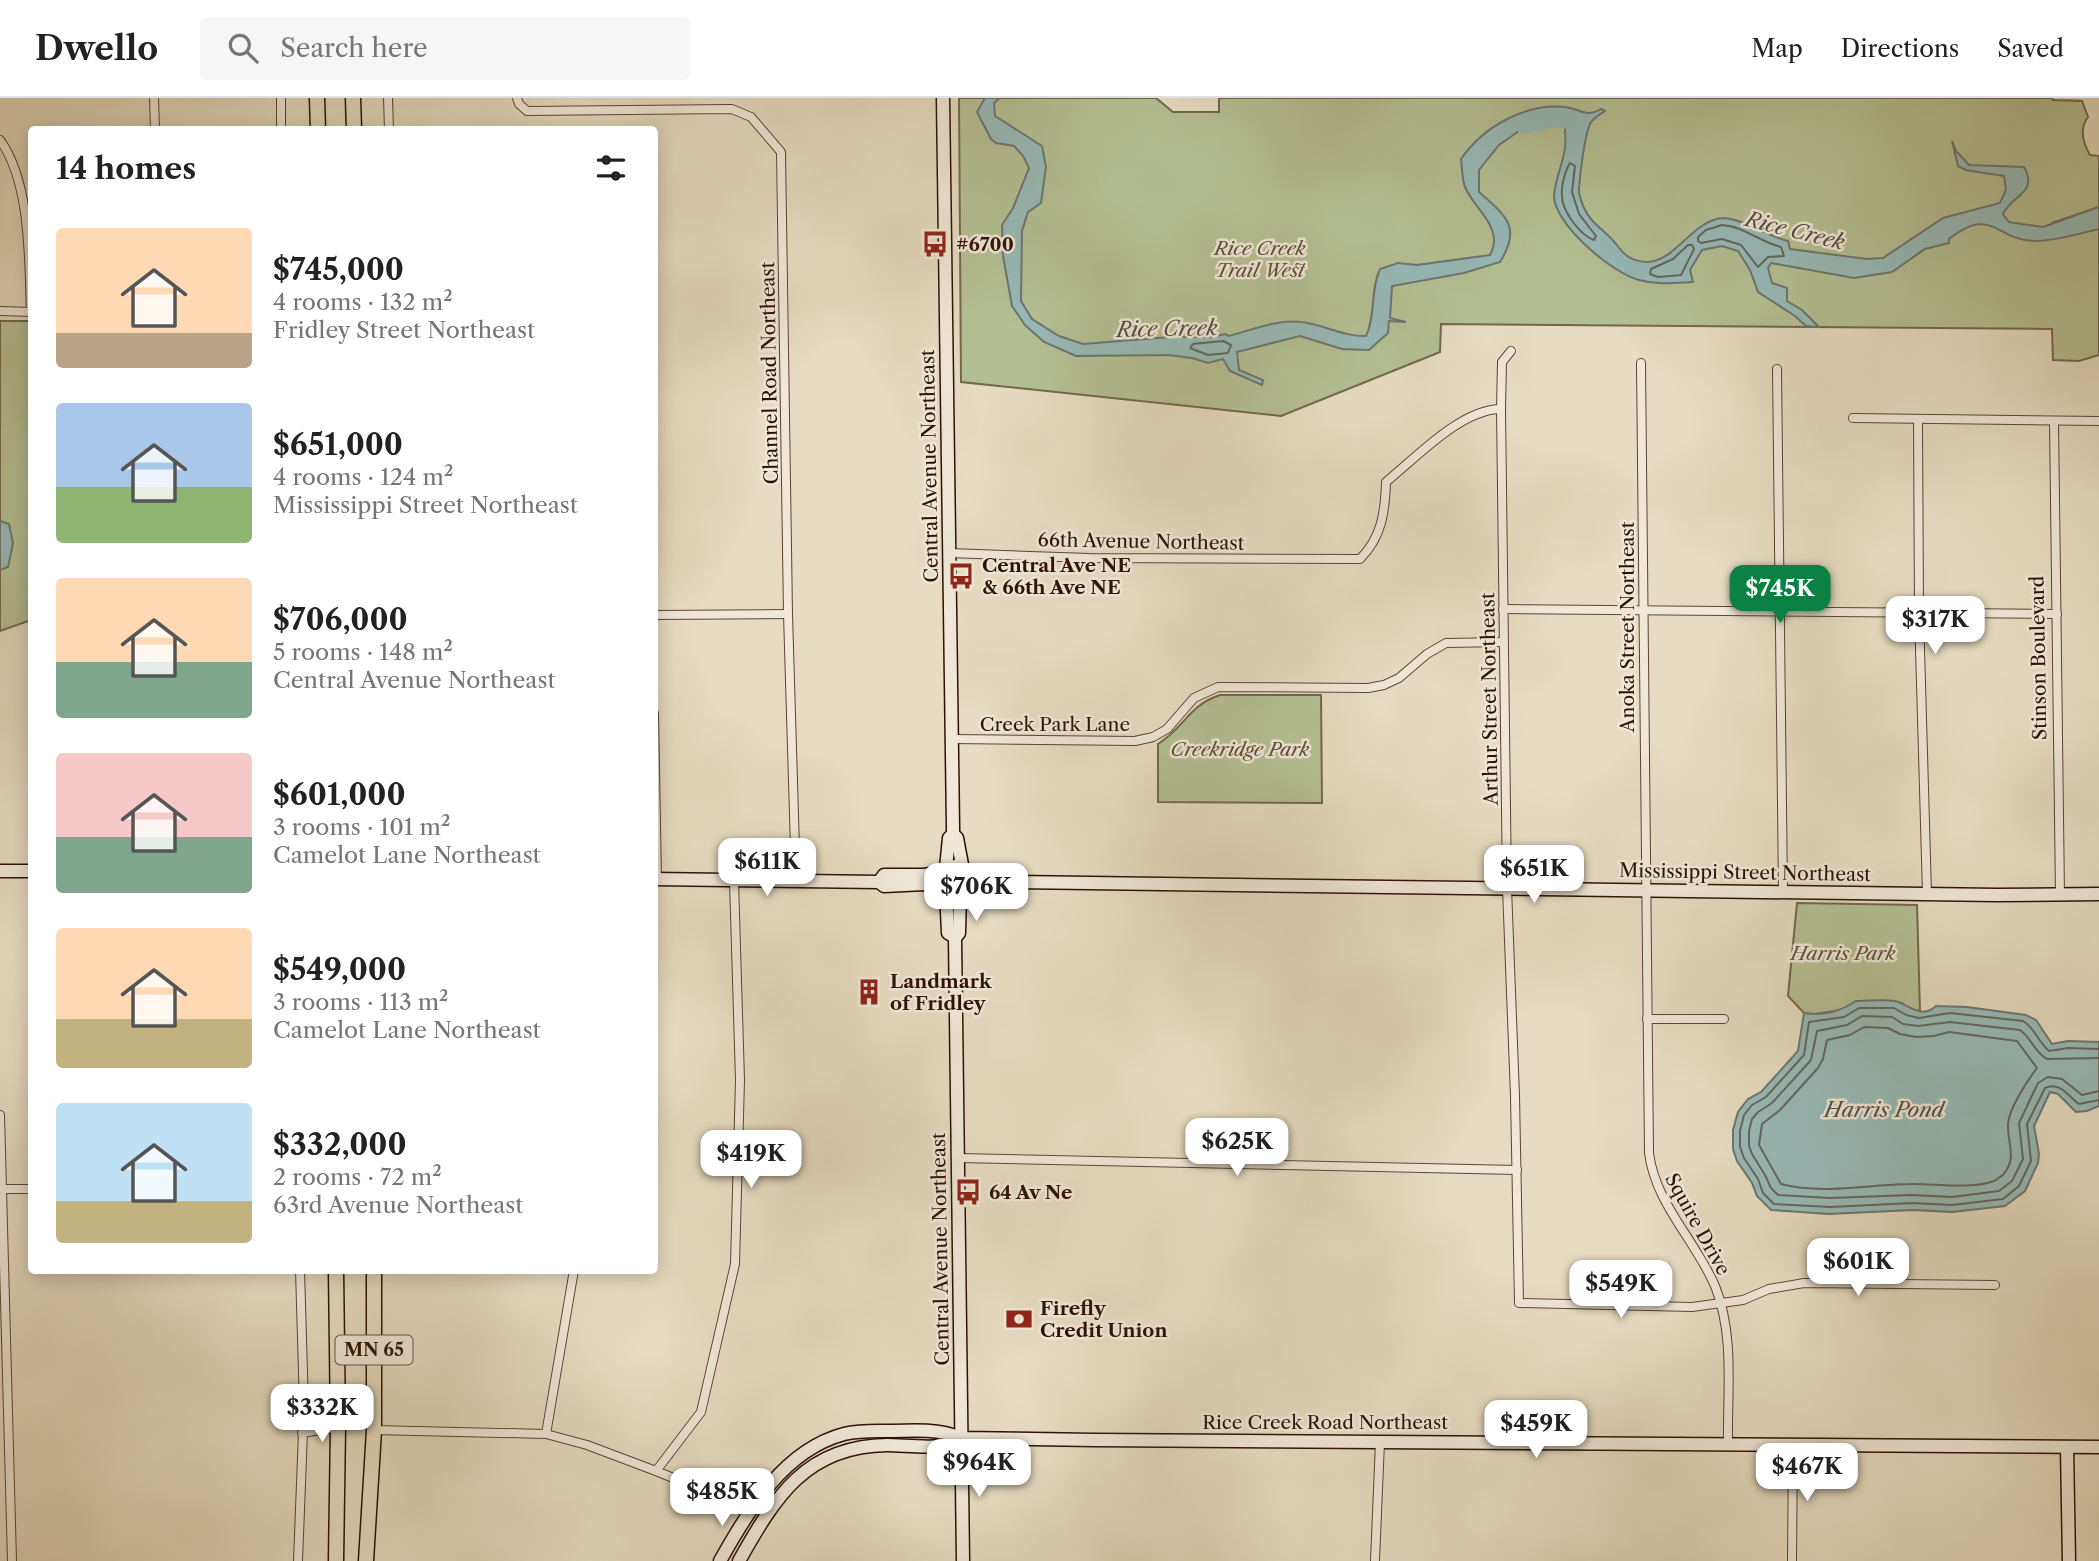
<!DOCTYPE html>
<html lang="en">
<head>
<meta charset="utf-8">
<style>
  :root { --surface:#fff; --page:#f6f6f6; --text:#222; --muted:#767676; --line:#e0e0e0; --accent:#0b8043 }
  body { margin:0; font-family:"Libre Caslon Text",serif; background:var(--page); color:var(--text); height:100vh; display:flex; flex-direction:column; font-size:26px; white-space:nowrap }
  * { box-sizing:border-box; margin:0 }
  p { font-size:23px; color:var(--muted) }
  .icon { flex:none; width:38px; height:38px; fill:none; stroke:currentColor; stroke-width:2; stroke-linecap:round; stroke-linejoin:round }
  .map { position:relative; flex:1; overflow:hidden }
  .panel { position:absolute; left:28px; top:28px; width:630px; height:1148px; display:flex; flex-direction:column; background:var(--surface); border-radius:7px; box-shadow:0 4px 18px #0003 }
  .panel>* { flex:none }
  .price { position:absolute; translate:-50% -60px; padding:0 16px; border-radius:14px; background:#fff; color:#222; font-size:23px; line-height:46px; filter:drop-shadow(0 2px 4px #0008) }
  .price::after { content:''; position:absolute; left:50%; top:42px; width:21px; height:16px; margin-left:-10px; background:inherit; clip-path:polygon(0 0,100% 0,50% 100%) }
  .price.on { background:var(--accent); color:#fff }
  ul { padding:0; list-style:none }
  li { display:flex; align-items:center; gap:21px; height:175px; padding:0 28px }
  li span { display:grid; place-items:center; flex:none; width:196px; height:140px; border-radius:7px; color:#555 }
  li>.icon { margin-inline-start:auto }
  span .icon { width:84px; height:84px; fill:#fffc; stroke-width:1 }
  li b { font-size:30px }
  h2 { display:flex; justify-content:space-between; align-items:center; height:84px; padding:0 28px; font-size:30px }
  header { display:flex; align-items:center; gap:42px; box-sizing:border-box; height:98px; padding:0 35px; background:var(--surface); border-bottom:2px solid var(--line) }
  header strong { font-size:33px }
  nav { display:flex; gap:38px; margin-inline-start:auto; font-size:24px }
  .search { width:490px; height:63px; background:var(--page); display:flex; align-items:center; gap:18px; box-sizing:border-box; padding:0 24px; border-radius:7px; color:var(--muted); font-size:26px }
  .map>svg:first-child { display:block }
  .green { fill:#b4c094; stroke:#72684c; stroke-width:2 }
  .water { fill:#97bab8; stroke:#6d7670; stroke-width:2 }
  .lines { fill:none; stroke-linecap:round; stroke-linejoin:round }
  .shore { stroke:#63665e; stroke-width:2 }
  .river { stroke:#97bab8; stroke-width:16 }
  .street-casing { stroke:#5d4433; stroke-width:10 }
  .secondary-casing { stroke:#2f1104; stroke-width:15 }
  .highway-casing { stroke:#2f1104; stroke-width:17 }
  .street { stroke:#efe8d7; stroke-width:8 }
  .secondary { stroke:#efe8d7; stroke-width:12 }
  .highway { stroke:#e6dcc1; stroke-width:14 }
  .labels { text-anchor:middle; stroke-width:5; stroke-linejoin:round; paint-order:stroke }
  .shield { fill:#efe8d7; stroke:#695243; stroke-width:2 }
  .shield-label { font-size:18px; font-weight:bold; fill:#2f1104 }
  .poi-label { font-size:19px; font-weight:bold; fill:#2f1104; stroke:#efe8d7; text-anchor:start }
  .park-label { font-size:19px; font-style:italic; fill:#5e4e36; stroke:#efe8d7 }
  .street-label { font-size:19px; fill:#2f1104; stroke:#efe8d7 }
  .water-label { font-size:21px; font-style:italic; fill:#534c43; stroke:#efe8d7 }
</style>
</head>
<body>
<header>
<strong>Dwello</strong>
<div class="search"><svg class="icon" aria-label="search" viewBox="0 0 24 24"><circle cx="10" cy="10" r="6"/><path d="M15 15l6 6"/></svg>Search here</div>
<nav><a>Map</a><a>Directions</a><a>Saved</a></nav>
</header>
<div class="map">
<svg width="2099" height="1463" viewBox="0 0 2099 1463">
  <rect width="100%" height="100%" fill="#e6dcc1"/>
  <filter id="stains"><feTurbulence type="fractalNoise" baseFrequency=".00286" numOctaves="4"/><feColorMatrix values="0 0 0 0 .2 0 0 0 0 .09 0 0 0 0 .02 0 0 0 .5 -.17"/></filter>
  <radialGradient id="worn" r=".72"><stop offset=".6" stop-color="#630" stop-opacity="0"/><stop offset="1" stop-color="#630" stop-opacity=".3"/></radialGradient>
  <g class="green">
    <path d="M959 0H1156L1173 14H1219V0H2052L2053 2 2082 3 2088 19C2079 31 2083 45 2090 57L2099 58V109L2052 125 2053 140 2099 131V257L2079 263 2053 262 2052 231 1441 226 1440 254 1281 318 961 284Z"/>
    <polygon points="0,223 32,223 31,522 0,533"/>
    <path d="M1220 597H1321L1322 705 1158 704V646C1185 629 1189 607 1220 597Z"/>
    <polygon points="1797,805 1917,807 1920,913 1908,911 1902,905 1856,903 1842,912 1814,916 1804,915 1788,898"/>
  </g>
  <g class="water">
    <path d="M985 0H1000L994 5 995 18 1042 48 1046 69 1041 105 1028 114 1022 133 1021 203 1032 221 1059 238 1083 246 1170 239H1211L1225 236 1229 238C1251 232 1278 221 1301 224 1323 226 1344 239 1366 238 1376 217 1370 192 1380 171L1398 165 1417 167 1490 157C1505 130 1474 111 1465 89 1462 81 1462 70 1461 61 1483 29 1525 5 1565 9 1580 11 1587 20 1601 11L1605 13C1601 16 1595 19 1592 23 1585 30 1580 78 1579 90 1578 96 1582 105 1584 110 1591 126 1607 134 1616 146 1624 157 1631 163 1646 164 1675 165 1692 122 1723 120 1741 120 1767 138 1788 143L1790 151 1867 161 1883 160 1943 120 2000 105 2006 92 2004 78 1966 72 1958 68 1952 43 1956 53 1969 67 2024 69C2039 96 2011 97 2003 116L2009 124 2043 129 2099 109V131C2082 135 2051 144 2034 143 1995 142 1992 107 1949 141V145L1925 151 1892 174 1854 180 1771 165 1768 170 1772 185 1787 190V203L1802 212 1819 229 1806 228 1795 218 1758 194 1750 172 1738 153 1722 148 1702 152 1690 172 1693 184C1674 185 1657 187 1639 182 1613 176 1554 126 1554 98 1555 81 1563 66 1565 50 1566 43 1565 36 1565 29L1557 21 1540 23 1519 33 1499 47 1479 72V94C1506 118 1522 129 1500 164L1464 175 1392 188 1390 220 1406 224 1389 223 1388 235 1369 252 1342 251 1300 238 1237 254 1239 272 1263 282 1262 287 1230 273 1223 261 1208 265 1192 260 1168 257 1076 258 1044 244 1025 227 1012 208 1003 158 1002 127 1013 110 1029 70 1023 58 1014 48 996 45 991 41 977 14Z"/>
    <polygon points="0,423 9,426 13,445 8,469 0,472"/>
    <path d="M1856 903C1868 903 1882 901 1895 903 1908 906 1921 922 1936 908L1967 909 2026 917 2036 922 2052 946 2068 943 2099 944V1008L2087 1013 2076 1014 2058 996 2050 994 2034 1028 2039 1056 2038 1065 2025 1093 2005 1108 1952 1114 1913 1112 1829 1116 1771 1112 1757 1098 1752 1085 1737 1063 1733 1051V1032L1738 1014 1748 1001 1761 994 1798 953 1804 915C1824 918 1839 914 1856 903Z"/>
  </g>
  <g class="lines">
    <g class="shore">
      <path d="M1570 65 1575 68 1572 94 1579 116 1596 138 1594 142C1580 137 1562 113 1562 98 1561 88 1565 73 1570 65Z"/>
      <path d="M1722 127C1743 128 1760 144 1781 149L1784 158 1768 159 1758 169 1741 147 1722 141 1701 145 1698 143V139L1706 132Z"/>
      <polygon points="1688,147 1692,147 1694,151 1681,177 1658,179 1650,176 1651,171 1673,161"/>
      <polygon points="1223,243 1231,247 1228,255 1208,257 1190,250 1193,246"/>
      <path d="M1864 929 1888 930 1900 936 1916 939 1934 938 1949 934 2017 943 2037 970C2028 982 2009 1010 2008 1026 2007 1046 2018 1059 2003 1077 2002 1077 1995 1083 1994 1083 1974 1091 1936 1086 1914 1086 1871 1086 1823 1097 1781 1086L1759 1047 1762 1026 1780 1012 1818 970 1823 961 1827 942 1850 937Z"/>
      <path d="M2099 951 2068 950 2049 953C2038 944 2035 930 2023 923L1950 915 1919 920 1906 917 1894 910H1859L1844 919 1809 924 1804 957 1766 999 1752 1007 1744 1017 1740 1033V1049L1744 1060 1758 1081 1763 1095 1774 1106 1830 1109 1913 1105 1952 1107 2003 1101 2019 1088 2031 1063 2027 1026 2045 990C2060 983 2068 998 2079 1006L2099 1002"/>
      <path d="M2099 960 2047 961C2034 954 2031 939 2020 932L1950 924 1918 928 1903 926 1892 919 1862 918 1847 927 1817 933 1811 962 1772 1005 1758 1014 1752 1021 1749 1033V1048L1752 1056 1765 1077 1771 1090 1778 1097 1830 1100 1912 1097 1952 1099 1999 1093 2012 1083 2023 1061 2019 1025 2038 985 2048 979 2062 981 2082 997 2099 993"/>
    </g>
    <polyline class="river" points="1524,28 1557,21 1574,24"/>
    <g class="street-casing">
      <g id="street">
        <polyline points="154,0 155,32"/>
        <polyline points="281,0 281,32"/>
        <polyline points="388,0 389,32"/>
        <polyline points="517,0 519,6 527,13 732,11 751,19 781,54 788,516 796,784"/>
        <path d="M0 42C31 85 29 163 31 214"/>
        <polyline points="0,213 32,214"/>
        <polyline points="1511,253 1502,264 1501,311 1507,790 1515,998 1519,1205 1692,1209 1743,1202 1769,1191 1804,1185 1995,1187"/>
        <path d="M1641 265 1649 1055C1655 1105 1696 1143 1715 1188 1735 1237 1727 1296 1728 1347"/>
        <polyline points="1777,271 1783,794"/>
        <polyline points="1853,320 2099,323"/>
        <polyline points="1918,321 1919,515 1927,796"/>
        <polyline points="2054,323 2060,797"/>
        <path d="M949 455 1089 460 1360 461C1382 439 1385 414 1386 384 1416 360 1461 311 1501 311"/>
        <polyline points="1503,511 2057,516"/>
        <polyline points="654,517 788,516"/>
        <polyline points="654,615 657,782"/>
        <polyline points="952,641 1135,643 1153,639 1167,631 1194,600 1218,589 1368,590 1384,587 1399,580 1427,556 1446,545 1503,544"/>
        <polyline points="1647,921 1724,921"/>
        <polyline points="0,1017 12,1463"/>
        <polyline points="958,1060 1517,1072"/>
        <polyline points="2,1091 32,1091"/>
        <polyline points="374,1332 546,1336 587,1347 656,1373 752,1412"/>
        <polyline points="302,1335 338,1329"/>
        <polyline points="546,1336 574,1172"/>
        <polyline points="656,1373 701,1314 735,1166 740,982 734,783"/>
        <polyline points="298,1463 304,1308 300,1172"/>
        <polyline points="1375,1463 1380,1344"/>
        <polyline points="1792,1463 1793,1348"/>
      </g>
    </g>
    <g class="secondary-casing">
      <g id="secondary">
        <polyline points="943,0 953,729 953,736 949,740 946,770"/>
        <polyline points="953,736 957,740 963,772"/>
        <polyline points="0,773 32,773"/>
        <polyline points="966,776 966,789 960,795 950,796 940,787 943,774 955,768 966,776 1003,778 1009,784"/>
        <polyline points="654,781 879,784 884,788 925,786 943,791"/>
        <polyline points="879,784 884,777 924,777 943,774"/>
        <path d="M963 792C977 789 999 791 1009 784L1997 797 2099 796"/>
        <polyline points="946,794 948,835 955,839"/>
        <polyline points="960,795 959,835 955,840 963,1463"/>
        <polyline points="2067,1350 2069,1463"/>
        <path d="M720 1463C749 1411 784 1352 844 1336 860 1332 876 1333 892 1333 916 1332 939 1331 961 1340L1095 1342 2099 1349"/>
        <path d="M739 1463C775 1399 806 1348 887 1347 903 1347 933 1351 947 1347 951 1346 957 1342 961 1340"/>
      </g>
    </g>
    <g class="highway-casing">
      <g id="highway">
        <polyline points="317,0 318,32"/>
        <polyline points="353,0 354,32"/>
        <polyline points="336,1172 338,1329 336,1463"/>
        <polyline points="366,1463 374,1332 374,1172"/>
      </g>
    </g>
    <use href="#street" class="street"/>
    <use href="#secondary" class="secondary"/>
    <use href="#highway" class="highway"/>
  </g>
  <defs>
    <g id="bus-bare" transform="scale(2.1)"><path d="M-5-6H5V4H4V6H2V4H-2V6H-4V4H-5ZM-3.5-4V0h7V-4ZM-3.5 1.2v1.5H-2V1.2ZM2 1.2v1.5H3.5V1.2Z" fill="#8f2418" stroke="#efe8d7" stroke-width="2.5" paint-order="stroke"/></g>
    <g id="building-bare" transform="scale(2.1)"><path d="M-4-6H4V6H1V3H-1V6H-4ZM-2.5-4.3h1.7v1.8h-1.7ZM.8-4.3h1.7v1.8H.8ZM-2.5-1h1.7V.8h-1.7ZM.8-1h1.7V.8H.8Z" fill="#8f2418" stroke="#efe8d7" stroke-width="2.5" paint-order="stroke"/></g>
    <g id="bank-bare" transform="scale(2.1)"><path d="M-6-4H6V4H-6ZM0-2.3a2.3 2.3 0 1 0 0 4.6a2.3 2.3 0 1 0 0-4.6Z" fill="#8f2418" stroke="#efe8d7" stroke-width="2.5" paint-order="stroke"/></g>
  </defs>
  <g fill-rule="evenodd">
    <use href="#bus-bare" x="935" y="146"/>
    <use href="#bus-bare" x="961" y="478"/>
    <use href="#building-bare" x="869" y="894"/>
    <use href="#bus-bare" x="968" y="1094"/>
    <use href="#bank-bare" x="1019" y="1221"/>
  </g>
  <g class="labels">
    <rect class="shield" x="335.5" y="1237.5" width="77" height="29" rx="5"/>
    <g class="shield-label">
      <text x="374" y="1258">MN 65</text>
    </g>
    <g class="poi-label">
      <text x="956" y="153">#6700</text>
      <text x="982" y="474">Central Ave NE<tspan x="982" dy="22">&amp; 66th Ave NE</tspan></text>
      <text x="890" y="890">Landmark<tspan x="890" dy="22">of Fridley</tspan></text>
      <text x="989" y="1101">64 Av Ne</text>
      <text x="1040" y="1217">Firefly<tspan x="1040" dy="22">Credit Union</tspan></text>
    </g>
    <g class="park-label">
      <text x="1260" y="157">Rice Creek<tspan x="1260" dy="22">Trail West</tspan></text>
      <text x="1240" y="658">Creekridge Park</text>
      <text x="1843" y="862">Harris Park</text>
    </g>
    <g class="street-label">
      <text transform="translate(769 275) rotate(-91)" y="7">Channel Road Northeast</text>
      <text transform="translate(929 368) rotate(-91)" y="7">Central Avenue Northeast</text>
      <text transform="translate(1141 443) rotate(1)" y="7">66th Avenue Northeast</text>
      <text transform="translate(1627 529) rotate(-90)" y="7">Anoka Street Northeast</text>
      <text transform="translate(2038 560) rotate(-91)" y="7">Stinson Boulevard</text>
      <text transform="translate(1489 601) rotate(-91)" y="7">Arthur Street Northeast</text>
      <text x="1055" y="633">Creek Park Lane</text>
      <text transform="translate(1745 774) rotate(1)" y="7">Mississippi Street Northeast</text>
      <text transform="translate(1698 1126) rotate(61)" y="7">Squire Drive</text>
      <text transform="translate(940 1151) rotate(-91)" y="7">Central Avenue Northeast</text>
      <text x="1325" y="1331">Rice Creek Road Northeast</text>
    </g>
    <g class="water-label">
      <text transform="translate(1795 133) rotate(14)" y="7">Rice Creek</text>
      <text transform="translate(1167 231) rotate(-1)" y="7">Rice Creek</text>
      <text x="1884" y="1019">Harris Pond</text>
    </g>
  </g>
  <rect width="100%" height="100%" filter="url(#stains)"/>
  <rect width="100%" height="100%" fill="url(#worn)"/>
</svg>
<b class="price on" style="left:1780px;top:527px">$745K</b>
<b class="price" style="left:1935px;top:558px">$317K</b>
<b class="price" style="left:767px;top:800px">$611K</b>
<b class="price" style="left:1534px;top:807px">$651K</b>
<b class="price" style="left:976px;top:825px">$706K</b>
<b class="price" style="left:1237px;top:1080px">$625K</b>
<b class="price" style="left:751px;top:1092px">$419K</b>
<b class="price" style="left:1858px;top:1200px">$601K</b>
<b class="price" style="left:1621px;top:1222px">$549K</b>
<b class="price" style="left:322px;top:1346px">$332K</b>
<b class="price" style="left:1536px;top:1362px">$459K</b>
<b class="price" style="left:979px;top:1401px">$964K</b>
<b class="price" style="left:1807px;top:1405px">$467K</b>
<b class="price" style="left:722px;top:1430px">$485K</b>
<section class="panel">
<h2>14 homes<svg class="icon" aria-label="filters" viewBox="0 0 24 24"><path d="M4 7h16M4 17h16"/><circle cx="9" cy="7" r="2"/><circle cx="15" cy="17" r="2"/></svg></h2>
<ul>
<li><span style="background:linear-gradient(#ffd9b3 75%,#b9a48a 0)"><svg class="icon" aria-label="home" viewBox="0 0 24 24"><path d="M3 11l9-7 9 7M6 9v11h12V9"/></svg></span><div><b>$745,000</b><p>4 rooms · 132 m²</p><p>Fridley Street Northeast</p></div></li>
<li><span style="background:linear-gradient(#a9c7e8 60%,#8fb573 0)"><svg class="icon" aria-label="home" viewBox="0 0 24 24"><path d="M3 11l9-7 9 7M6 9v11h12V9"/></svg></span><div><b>$651,000</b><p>4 rooms · 124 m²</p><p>Mississippi Street Northeast</p></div></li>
<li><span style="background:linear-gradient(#ffd9b3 60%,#7fa58c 0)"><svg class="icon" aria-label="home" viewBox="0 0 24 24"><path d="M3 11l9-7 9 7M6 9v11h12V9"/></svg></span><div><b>$706,000</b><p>5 rooms · 148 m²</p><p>Central Avenue Northeast</p></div></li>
<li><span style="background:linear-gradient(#f6c9c9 60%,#7fa58c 0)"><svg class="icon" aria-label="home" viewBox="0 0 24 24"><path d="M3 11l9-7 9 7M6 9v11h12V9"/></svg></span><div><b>$601,000</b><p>3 rooms · 101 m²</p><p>Camelot Lane Northeast</p></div></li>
<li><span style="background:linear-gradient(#ffd9b3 65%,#c2b280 0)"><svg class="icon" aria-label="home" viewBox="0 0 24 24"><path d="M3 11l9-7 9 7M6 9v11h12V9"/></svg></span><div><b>$549,000</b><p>3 rooms · 113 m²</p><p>Camelot Lane Northeast</p></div></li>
<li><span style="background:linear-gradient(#bfe0f5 70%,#c2b280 0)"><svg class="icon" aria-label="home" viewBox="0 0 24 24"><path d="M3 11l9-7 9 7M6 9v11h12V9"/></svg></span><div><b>$332,000</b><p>2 rooms · 72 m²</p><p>63rd Avenue Northeast</p></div></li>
</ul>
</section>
</div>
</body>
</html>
